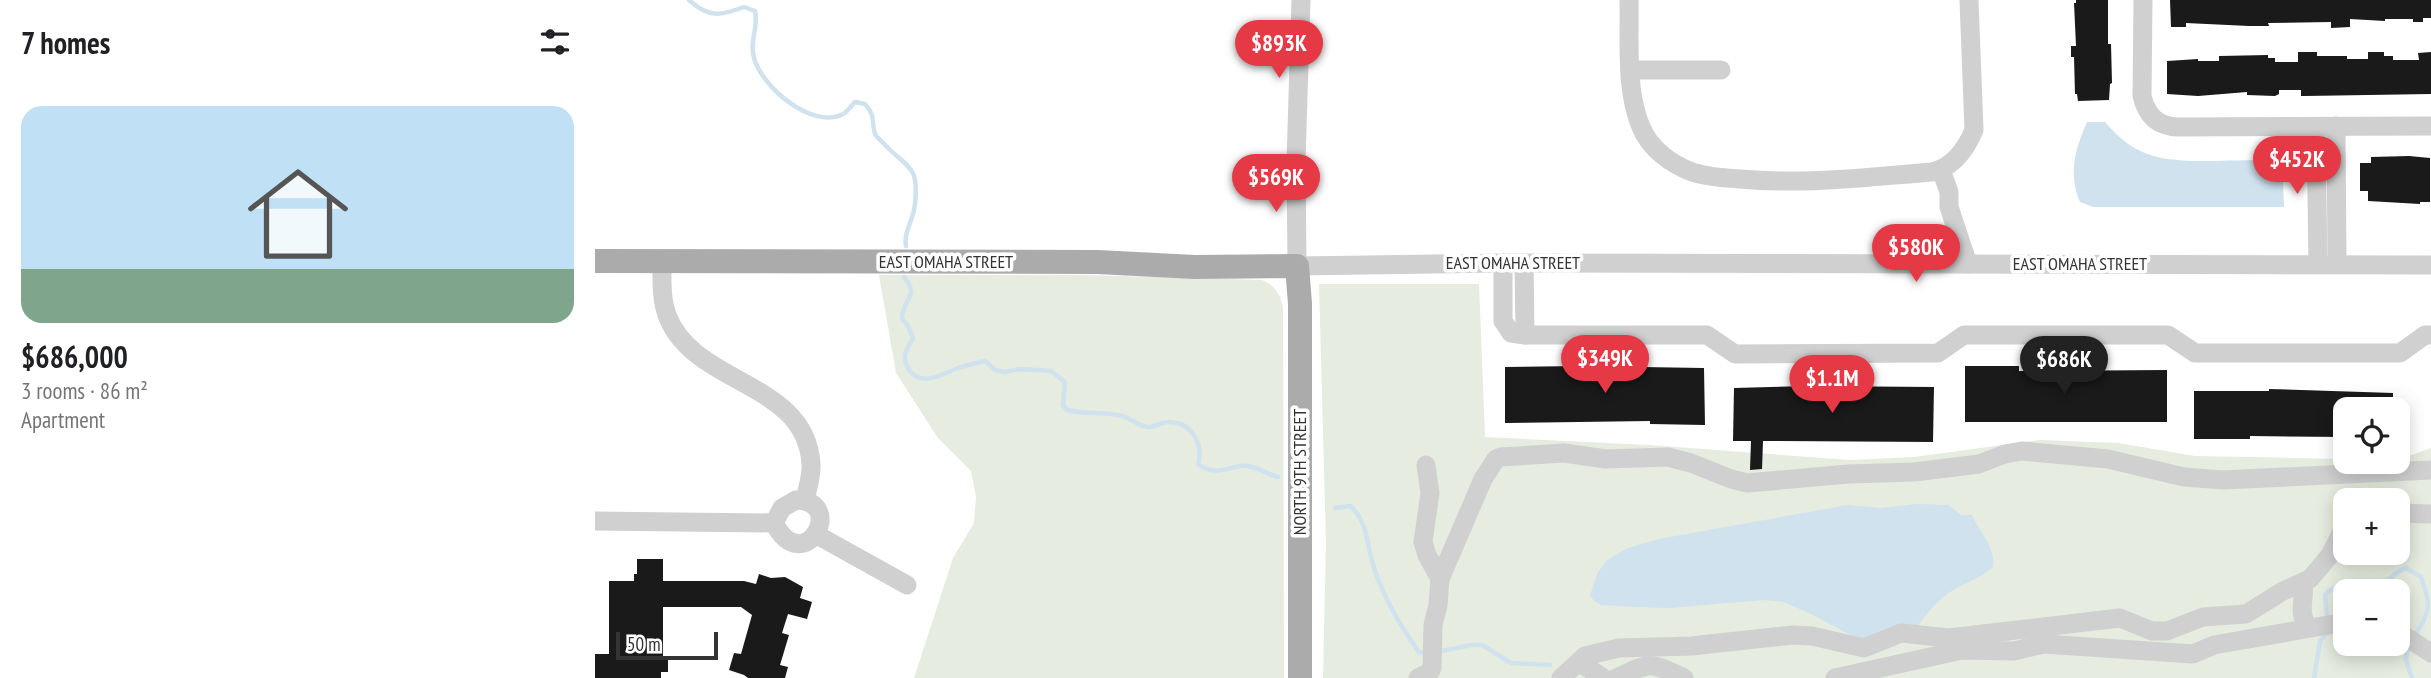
<!DOCTYPE html>
<html lang="en">
<head>
<meta charset="utf-8">
<style>
  :root { --surface:#fff; --page:#f2f2f2; --text:#202124; --muted:#757577; --accent:#e63946 }
  body { margin:0; font-family:"PT Sans Narrow",sans-serif; background:var(--page); color:var(--text); height:100vh; display:flex; flex-direction:column; font-size:26px; white-space:nowrap }
  * { box-sizing:border-box; margin:0 }
  p { font-size:23px; color:var(--muted) }
  .icon { flex:none; width:38px; height:38px; fill:none; stroke:currentColor; stroke-width:2; stroke-linecap:round; stroke-linejoin:round }
  .map { position:relative; flex:1; overflow:hidden }
  .drawer { display:flex; flex-direction:column; background:var(--surface); width:595px }
  .drawer>* { flex:none }
  .tools { position:absolute; left:1738px; top:397px; display:grid; gap:14px }
  .tools a { display:grid; place-items:center; width:77px; height:77px; border-radius:14px; background:var(--surface); box-shadow:0 4px 18px #0003; font-size:35px }
  .scale { position:absolute; left:21px; bottom:18px; width:102px; box-sizing:border-box; padding-left:7px; border:4px solid #333; border-top:0; font-size:19px; line-height:24px; white-space:nowrap; color:#333; -webkit-text-stroke:5px #fff; paint-order:stroke }
  .price { position:absolute; translate:-50% -60px; padding:0 16px; border-radius:24px; background:var(--accent); color:#fff; font-size:23px; line-height:46px; filter:drop-shadow(0 2px 4px #0008) }
  .price::after { content:''; position:absolute; left:50%; top:42px; width:21px; height:16px; margin-left:-10px; background:inherit; clip-path:polygon(0 0,100% 0,50% 100%) }
  .price.active { background:#222; color:#fff }
  ul { padding:0; list-style:none }
  li { display:grid; align-content:center; gap:14px; height:371px; padding:0 21px }
  li span { display:grid; place-items:center; height:217px; border-radius:21px; color:#555 }
  li>.icon { margin-inline-start:auto }
  span .icon { width:126px; height:126px; fill:#fffc; stroke-width:1 }
  li b { font-size:30px }
  h2 { display:flex; justify-content:space-between; align-items:center; height:84px; padding:0 21px; font-size:30px }
  main { display:flex; flex:1; min-height:0 }
  .map>svg:first-child { display:block }
  .green { fill:#e6ecdf; fill-rule:evenodd }
  .water { fill:#cfe2ee }
  .lines { fill:none; stroke-linecap:round; stroke-linejoin:round }
  .stream { stroke:#cfe2ee; stroke-width:4.5 }
  .building { fill:#1a1a1a }
  .minor { stroke:#d0d0d0; stroke-width:19 }
  .major { stroke:#ababab; stroke-width:24 }
  .labels { text-anchor:middle; stroke-width:7; stroke-linejoin:round; paint-order:stroke }
  .street-label { font-size:18px; fill:#333; stroke:#fff }
</style>
</head>
<body>
<main>
<section class="drawer">
<h2>7 homes<svg class="icon" aria-label="filters" viewBox="0 0 24 24"><path d="M4 7h16M4 17h16"/><circle cx="9" cy="7" r="2"/><circle cx="15" cy="17" r="2"/></svg></h2>
<ul>
<li><span style="background:linear-gradient(#bfe0f5 75%,#7fa58c 0)"><svg class="icon" aria-label="home" viewBox="0 0 24 24"><path d="M3 11l9-7 9 7M6 9v11h12V9"/></svg></span><div><b>$686,000</b><p>3 rooms · 86 m²</p><p>Apartment</p></div></li>
</ul>
</section>
<div class="map">
<svg width="1836" height="678" viewBox="0 0 1836 678">
  <rect width="100%" height="100%" fill="#fff"/>
  <g class="green">
    <path d="M284 275H488L667 280C680 285 685 294 688 307L689 678H319L358 558 379 523 381 497 376 471 343 438 301 373Z"/>
    <path d="M724 284H884L890 437 1054 445 1255 460 1319 457 1445 440 1523 443 1600 456 1750 459V462H1802L1803 460 1836 448V678H728L731 541ZM1750 500H1802V553H1750ZM1750 592H1802V644H1750Z"/>
  </g>
  <g class="water">
    <path d="M1492 122H1510C1542 160 1570 161 1617 161 1640 160 1664 160 1687 160L1689 207H1498L1485 202C1473 173 1480 150 1492 122Z"/>
    <path d="M1321 504 1354 505 1366 515H1377C1385 533 1401 547 1398 567 1384 580 1366 583 1351 595 1339 604 1330 616 1321 628L1279 639H1263L1216 614 1189 602 1168 600 1074 608 1041 607 1006 605 999 601 995 595 1003 572 1012 560 1033 548 1064 539 1253 505 1286 508Z"/>
  </g>
  <g class="lines">
    <g class="stream">
      <path d="M94 0C114 18 125 16 149 7L160 11C164 27 154 41 159 58 167 87 217 130 248 114 252 112 256 106 260 102L270 104C281 116 276 121 280 134 282 138 288 142 291 146 314 169 324 166 320 204 319 219 308 233 311 246"/>
      <path d="M309 277C326 298 307 296 307 319L312 324 318 338C312 349 306 356 313 368 325 389 347 374 363 368 372 365 381 363 390 361L400 370 410 372 424 369 456 371 470 382 468 405 472 410C490 415 509 411 527 416 535 418 544 426 552 427 559 428 566 422 573 422 596 421 609 444 603 464 626 480 638 461 657 467 666 469 674 475 683 477"/>
      <path d="M740 508 756 506C775 526 771 547 780 571 790 600 806 627 824 652L830 653"/>
      <path d="M1732 616 1730 595C1742 580 1761 590 1777 587 1791 586 1798 572 1811 568L1826 577C1836 603 1836 612 1820 635"/>
      <polyline points="1812,646 1811,660 1817,678"/>
      <polyline points="846,651 877,645 887,645 916,663 955,665"/>
      <polyline points="1719,678 1725,641 1732,633"/>
    </g>
  </g>
  <g class="building">
    <polygon points="1481,0 1513,0 1513,44 1516,44 1517,83 1515,84 1514,100 1483,101 1482,94 1480,94 1479,57 1476,57 1476,46 1481,46 1479,3 1481,3"/>
    <polygon points="1575,0 1836,0 1836,18 1828,18 1828,22 1818,22 1818,19 1790,19 1790,21 1755,19 1755,27 1736,28 1736,22 1673,23 1674,26 1654,26 1591,23 1591,27 1576,27"/>
    <polygon points="1703,52 1722,52 1722,56 1752,56 1752,59 1773,59 1773,52 1789,52 1789,56 1798,56 1798,60 1824,60 1823,53 1836,52 1836,94 1710,96 1706,96 1706,90 1684,90 1684,94 1680,96 1652,95 1652,92 1603,96 1572,94 1572,61 1603,59 1603,61 1624,61 1624,56 1673,55 1673,58 1680,58 1680,62 1703,62"/>
    <polygon points="1814,156 1835,158 1835,202 1825,202 1825,204 1773,201 1773,191 1765,191 1765,163 1776,163 1776,157"/>
    <polygon points="984,366 1109,368 1110,425 1055,424 1055,421 910,423 910,367"/>
    <polygon points="1370,366 1424,366 1424,371 1572,370 1572,422 1370,422"/>
    <polygon points="1213,386 1339,387 1338,442 1168,441 1167,469 1155,470 1156,441 1138,441 1139,388"/>
    <polygon points="1674,389 1798,393 1798,410 1750,410 1750,437 1655,436 1655,439 1599,439 1599,391 1674,391"/>
    <polygon points="42,559 68,559 68,581 149,581 161,584 164,574 176,578 190,577 208,587 205,598 217,602 212,619 193,614 187,633 194,635 185,665 193,667 190,678 153,678 149,675 134,670 139,653 146,654 157,615 146,607 68,607 68,656 73,656 73,672 66,672 66,678 0,678 0,654 14,654 14,581 39,581 39,574 42,574"/>
  </g>
  <g class="lines">
    <g class="minor">
      <polyline points="706,0 701,161 702,266 908,263 1836,265"/>
      <path d="M1034 0C1035 41 1030 89 1046 127 1055 149 1076 164 1097 172 1112 177 1129 178 1145 179 1210 185 1273 177 1337 172 1359 167 1371 149 1379 130L1374 0"/>
      <path d="M1548 0 1547 96C1552 116 1562 126 1583 127L1836 126"/>
      <polyline points="1036,70 1126,70"/>
      <polyline points="1741,126 1742,264"/>
      <polyline points="1721,127 1723,264"/>
      <polyline points="1346,170 1354,192 1354,207 1373,264"/>
      <path d="M67 262C67 280 66 298 72 315 98 386 211 380 216 464 217 476 212 489 210 501"/>
      <polyline points="908,263 908,321 916,333 930,335 1112,335 1140,354 1343,353 1369,335 1573,335 1600,353 1805,353 1830,335 1836,335"/>
      <polyline points="929,263 930,335"/>
      <polyline points="831,465 835,493 828,542 832,555 845,579"/>
      <path d="M201 500C253 501 209 580 179 523L187 508Z"/>
      <polyline points="1802,513 1836,514"/>
      <polyline points="0,521 179,523"/>
      <polyline points="222,535 312,585"/>
      <path d="M1708 583C1711 598 1701 614 1714 627"/>
      <polyline points="1802,631 1836,653"/>
      <polyline points="984,662 1008,678"/>
      <polyline points="823,678 835,672 837,668 838,625 843,605 845,579 888,479 901,459 906,457 969,453 1011,459 1073,457 1096,463 1136,479 1152,483 1254,474 1319,472 1384,464 1410,454 1427,451 1513,459 1589,477 1628,480 1836,470"/>
      <polyline points="966,678 990,656 1024,648 1096,646 1198,635 1217,636 1269,648 1306,633 1354,638 1525,618 1557,631 1572,631 1608,617 1651,614 1688,591 1715,579 1735,555 1750,526"/>
      <path d="M1021 678C1057 662 1053 661 1089 678"/>
      <polyline points="1240,678 1367,650 1419,651 1449,644 1598,654 1619,645 1750,622"/>
    </g>
    <polyline class="major" points="0,261 502,262 600,267 702,266 705,304 705,678"/>
  </g>
  <g class="labels">
    <g class="street-label">
      <text x="351" y="268">EAST OMAHA STREET</text>
      <text x="918" y="269">EAST OMAHA STREET</text>
      <text x="1485" y="270">EAST OMAHA STREET</text>
      <text transform="translate(705 472) rotate(-90)" y="6">NORTH 9TH STREET</text>
    </g>
  </g>
</svg>
<div class="tools">
<a><svg class="icon" aria-label="locate" viewBox="0 0 24 24"><circle cx="12" cy="12" r="6"/><path d="M12 2v4M12 18v4M2 12h4M18 12h4"/></svg></a>
<a>+</a>
<a>−</a>
</div>
<div class="scale">50 m</div>
<b class="price" style="left:684px;top:80px">$893K</b>
<b class="price" style="left:1702px;top:196px">$452K</b>
<b class="price" style="left:681px;top:214px">$569K</b>
<b class="price" style="left:1321px;top:284px">$580K</b>
<b class="price" style="left:1010px;top:395px">$349K</b>
<b class="price active" style="left:1469px;top:396px">$686K</b>
<b class="price" style="left:1237px;top:415px">$1.1M</b>
</div>
</main>
</body>
</html>
